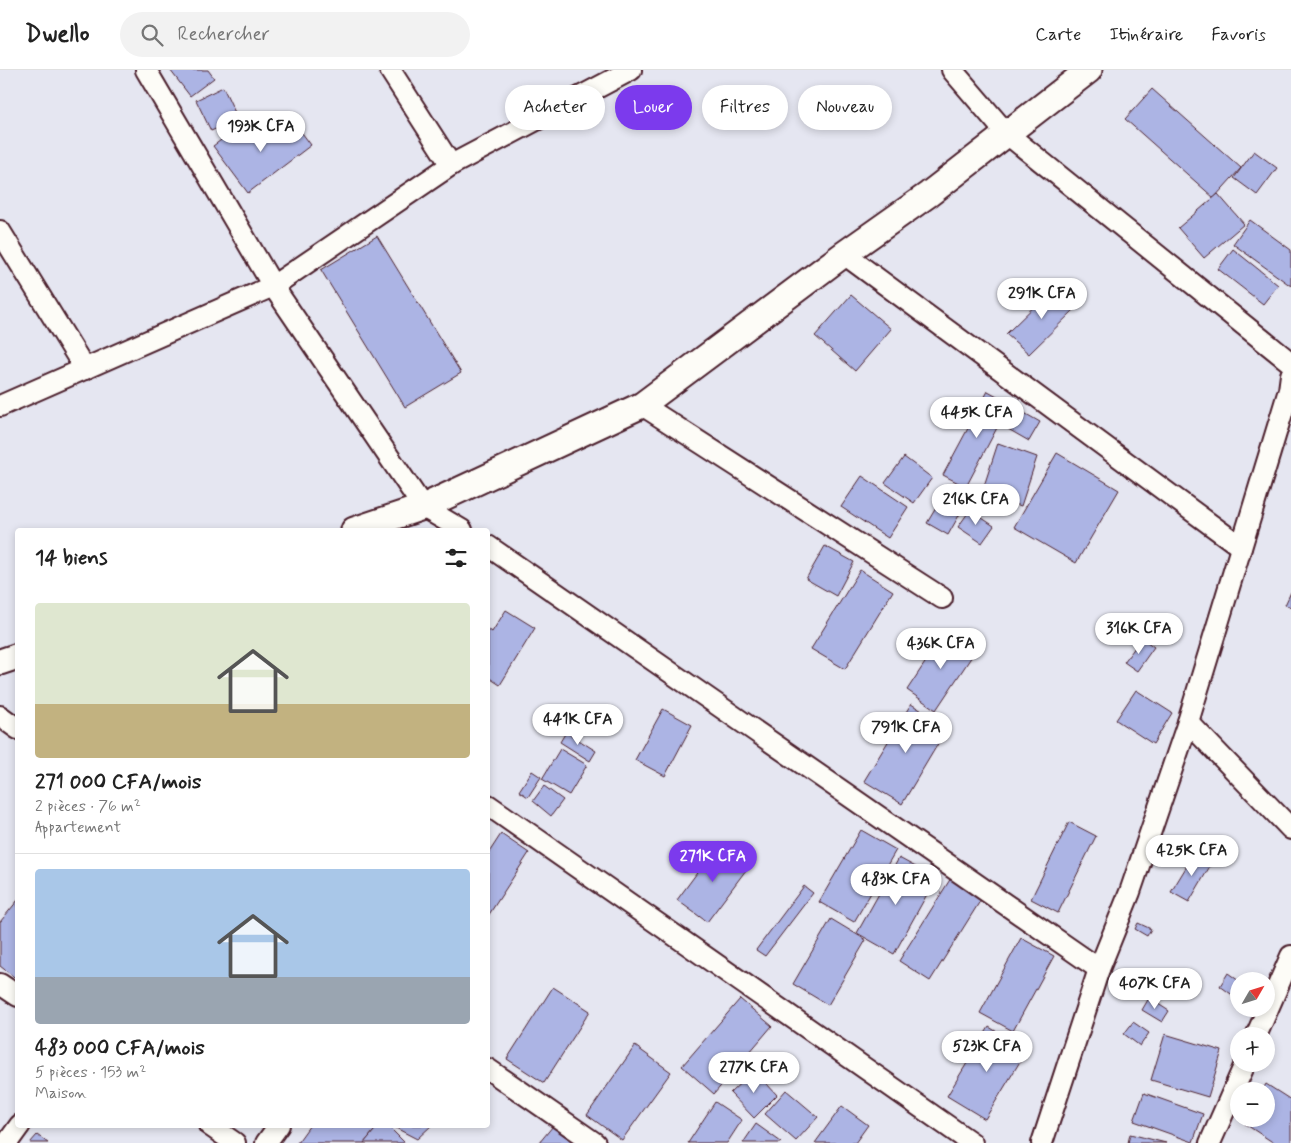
<!DOCTYPE html>
<html lang="fr">
<head>
<meta charset="utf-8">
<style>
  :root { --surface:#fff; --page:#f2f2f2; --text:#222; --muted:#767676; --line:#e0e0e0; --accent:#7c3aed }
  body { margin:0; font-family:Mynerve,sans-serif; background:var(--page); color:var(--text); height:100vh; display:flex; flex-direction:column; font-size:19px; white-space:nowrap }
  * { box-sizing:border-box; margin:0 }
  p { font-size:16px; color:var(--muted) }
  .icon { flex:none; width:28px; height:28px; fill:none; stroke:currentColor; stroke-width:2; stroke-linecap:round; stroke-linejoin:round }
  .map { position:relative; flex:1; overflow:hidden }
  .side { position:absolute; left:15px; top:458px; width:475px; height:600px; display:flex; flex-direction:column; background:var(--surface); border-radius:5px; box-shadow:0 2px 8px #0003 }
  .side>* { flex:none }
  .top-card { position:absolute; left:505px; top:15px; width:475px; height:45px; display:flex; gap:10px }
  .needle { width:32px; rotate:51deg }
  .fabs { position:absolute; left:1230px; top:902px; display:grid; gap:10px }
  .fabs a { display:grid; place-items:center; width:45px; height:45px; border-radius:50%; background:var(--surface); box-shadow:0 2px 8px #0003; font-size:25px }
  .price { position:absolute; translate:-50% -42px; padding:0 11px; border-radius:18px; background:#fff; color:#222; font-size:16px; line-height:32px; filter:drop-shadow(0 1px 2px #0008) }
  .price::after { content:''; position:absolute; left:50%; top:30px; width:15px; height:11px; margin-left:-8px; background:inherit; clip-path:polygon(0 0,100% 0,50% 100%) }
  .price.on { background:var(--accent); color:#fff }
  ul { padding:0; list-style:none }
  li { display:grid; align-content:center; gap:10px; height:265px; padding:0 20px }
  li+li { border-top:1px solid var(--line) }
  li span { display:grid; place-items:center; height:155px; border-radius:5px; color:#555 }
  li>.icon { margin-inline-start:auto }
  span .icon { width:90px; height:90px; fill:#fffc; stroke-width:1 }
  li b { font-size:21px }
  h2 { display:flex; justify-content:space-between; align-items:center; height:60px; padding:0 20px; font-size:21px }
  .tag { padding:0 18px; border-radius:22px; background:var(--surface); box-shadow:0 2px 8px #0003; font-size:18px; line-height:45px }
  .tag.on { background:var(--accent); color:#fff }
  header { display:flex; align-items:center; gap:30px; box-sizing:border-box; height:70px; padding:0 25px; background:var(--surface); border-bottom:1px solid var(--line) }
  header strong { font-size:24px }
  nav { display:flex; gap:28px; margin-inline-start:auto; font-size:18px }
  .search { width:350px; height:45px; background:var(--page); display:flex; align-items:center; gap:12px; box-sizing:border-box; padding:0 18px; border-radius:28px; color:var(--muted); font-size:19px }
  .map>svg:first-child { display:block }
  .building { fill:#acb4e4; stroke:#4a1f2b }
  .lines { fill:none; stroke-linecap:round; stroke-linejoin:round }
  .minor-casing { stroke:#4a1f2b; stroke-width:24 }
  .tertiary-casing { stroke:#4a1f2b; stroke-width:29 }
  .minor { stroke:#fdfcf7; stroke-width:20 }
  .tertiary { stroke:#fdfcf7; stroke-width:25 }
</style>
</head>
<body>
<header>
<strong>Dwello</strong>
<div class="search"><svg class="icon" aria-label="search" viewBox="0 0 24 24"><circle cx="10" cy="10" r="6"/><path d="M15 15l6 6"/></svg>Rechercher</div>
<nav><a>Carte</a><a>Itinéraire</a><a>Favoris</a></nav>
</header>
<div class="map">
<svg width="1291" height="1073" viewBox="0 0 1291 1073">
  <rect width="100%" height="100%" fill="#e5e6f1"/>
  <filter id="ink" filterUnits="userSpaceOnUse"><feTurbulence type="fractalNoise" baseFrequency=".02" numOctaves="2"/><feDisplacementMap in="SourceGraphic" scale="10" xChannelSelector="R" yChannelSelector="G"/><feConvolveMatrix kernelMatrix="1 2 1 2 8 2 1 2 1" color-interpolation-filters="sRGB"/></filter>
  <g filter="url(#ink)">
    <g class="building">
      <polygon points="170,0 208,0 214,8 190,26"/>
      <polygon points="223,17 238,49 211,61 196,30"/>
      <polygon points="1152,19 1241,98 1214,128 1125,49"/>
      <polygon points="291,48 311,75 248,123 213,76 244,53 259,73"/>
      <polygon points="1254,81 1277,98 1257,125 1234,108"/>
      <polygon points="1218,124 1244,154 1204,188 1178,158"/>
      <polygon points="1250,150 1291,180 1291,216 1233,174"/>
      <polygon points="377,166 461,303 405,337 321,200"/>
      <polygon points="1233,179 1278,215 1263,234 1218,199"/>
      <polygon points="1055,216 1077,237 1029,284 1006,264"/>
      <polygon points="851,225 891,259 855,301 815,266"/>
      <polygon points="988,321 1010,333 966,417 943,405"/>
      <polygon points="1019,340 1040,352 1029,371 1008,359"/>
      <polygon points="998,373 1037,387 1021,436 982,422"/>
      <polygon points="1057,383 1119,420 1076,493 1014,457"/>
      <polygon points="904,387 932,408 914,433 885,413"/>
      <polygon points="862,406 908,437 888,468 841,437"/>
      <polygon points="946,421 966,433 948,465 927,453"/>
      <polygon points="970,440 994,456 982,473 958,457"/>
      <polygon points="825,476 854,492 836,526 806,509"/>
      <polygon points="860,500 893,521 845,599 811,579"/>
      <polygon points="1291,522 1291,537 1285,535"/>
      <polygon points="506,540 535,558 500,615 488,607 488,559 492,562"/>
      <polygon points="946,561 976,580 936,640 907,620"/>
      <polygon points="1142,568 1154,577 1137,601 1124,592"/>
      <polygon points="1136,620 1172,643 1153,674 1116,650"/>
      <polygon points="911,634 948,657 902,734 864,711"/>
      <polygon points="663,639 692,655 665,706 635,690"/>
      <polygon points="566,662 596,681 590,691 560,672"/>
      <polygon points="560,679 587,695 569,725 542,709"/>
      <polygon points="532,701 541,707 528,727 519,721"/>
      <polygon points="544,716 563,730 551,746 533,731"/>
      <polygon points="1069,752 1096,766 1058,843 1031,829"/>
      <polygon points="861,760 896,780 854,852 819,832"/>
      <polygon points="501,764 529,783 488,846 488,784"/>
      <polygon points="719,773 749,796 707,852 677,830"/>
      <polygon points="1196,781 1213,791 1189,832 1171,822"/>
      <polygon points="899,788 936,808 894,884 857,863"/>
      <polygon points="951,808 982,828 930,911 899,891"/>
      <polygon points="804,816 813,823 765,886 756,880"/>
      <polygon points="18,830 18,910 0,896 0,852"/>
      <polygon points="831,849 866,870 828,935 793,914"/>
      <polygon points="1138,853 1151,859 1147,866 1135,859"/>
      <polygon points="1021,868 1054,886 1013,961 980,943"/>
      <polygon points="1228,903 1239,911 1238,929 1220,916"/>
      <polygon points="553,917 590,941 544,1013 507,989"/>
      <polygon points="1149,928 1169,941 1162,952 1142,940"/>
      <polygon points="740,929 772,956 714,1024 682,996"/>
      <polygon points="1133,952 1149,963 1140,976 1124,964"/>
      <polygon points="989,957 1027,980 985,1049 947,1026"/>
      <polygon points="1165,964 1222,981 1208,1027 1151,1010"/>
      <polygon points="635,976 671,1002 622,1070 587,1045"/>
      <polygon points="754,1000 777,1025 754,1048 730,1023"/>
      <polygon points="1266,1014 1291,1030 1291,1073 1274,1073 1245,1054 1248,1049 1266,1049 1266,1021 1262,1021"/>
      <polygon points="786,1020 818,1047 796,1071 765,1044"/>
      <polygon points="1144,1023 1203,1044 1193,1072 1134,1051"/>
      <polygon points="715,1032 742,1050 727,1073 688,1073"/>
      <polygon points="842,1036 868,1055 855,1073 815,1073"/>
      <polygon points="756,1054 781,1072 780,1073 743,1073"/>
      <polygon points="310,1055 379,1055 364,1073 297,1073"/>
      <polygon points="379,1055 387,1055 405,1073 364,1073"/>
      <polygon points="390,1055 432,1055 417,1069"/>
      <polygon points="553,1056 573,1073 539,1073"/>
      <polygon points="1130,1064 1166,1073 1128,1073"/>
      <polygon points="37,1065 48,1073 30,1073"/>
    </g>
    <g class="lines">
      <g class="minor-casing">
        <g id="minor">
          <polyline points="146,0 273,216 423,437 462,460"/>
          <polyline points="390,0 451,95"/>
          <polyline points="952,0 1006,63 1291,293"/>
          <polyline points="0,161 85,299"/>
          <polyline points="844,184 1241,477"/>
          <polyline points="642,335 942,528"/>
          <polyline points="0,336 273,216 451,95 631,0"/>
          <polyline points="488,476 1099,899"/>
          <polyline points="0,646 18,659"/>
          <polyline points="1188,652 1291,759"/>
          <polyline points="488,735 972,1073"/>
          <polyline points="0,914 18,926"/>
          <polyline points="1256,966 1291,886"/>
          <polyline points="488,999 595,1073"/>
          <polyline points="209,1055 235,1073"/>
          <polyline points="7,1073 20,1055"/>
          <polyline points="266,1073 279,1055"/>
          <polyline points="1042,1073 1099,899 1130,822 1188,652 1289,320 1291,305"/>
          <polyline points="1210,1073 1245,994"/>
        </g>
      </g>
      <g class="tertiary-casing">
        <g id="tertiary">
          <polyline points="354,460 423,437 642,335 844,184 929,124 1089,0"/>
          <polyline points="0,592 18,586"/>
        </g>
      </g>
      <use href="#minor" class="minor"/>
      <use href="#tertiary" class="tertiary"/>
    </g>
  </g>
</svg>
<div class="fabs">
<a><svg class="needle" viewBox="-14 -14 28 28"><path d="M0-13l5 13h-10z" fill="#e53935"/><path d="M0 13l5-13h-10z" fill="#767676"/></svg></a>
<a>+</a>
<a>−</a>
</div>
<b class="price" style="left:261px;top:83px">193K CFA</b>
<b class="price" style="left:1042px;top:250px">291K CFA</b>
<b class="price" style="left:977px;top:369px">445K CFA</b>
<b class="price" style="left:976px;top:456px">216K CFA</b>
<b class="price" style="left:1139px;top:585px">316K CFA</b>
<b class="price" style="left:941px;top:600px">436K CFA</b>
<b class="price" style="left:578px;top:676px">441K CFA</b>
<b class="price" style="left:906px;top:684px">791K CFA</b>
<b class="price" style="left:1192px;top:807px">425K CFA</b>
<b class="price on" style="left:713px;top:813px">271K CFA</b>
<b class="price" style="left:896px;top:836px">483K CFA</b>
<b class="price" style="left:1155px;top:940px">407K CFA</b>
<b class="price" style="left:987px;top:1003px">523K CFA</b>
<b class="price" style="left:754px;top:1024px">277K CFA</b>
<div class="top-card">
<a class="tag">Acheter</a>
<a class="tag on">Louer</a>
<a class="tag">Filtres</a>
<a class="tag">Nouveau</a>
</div>
<section class="side">
<h2>14 biens<svg class="icon" aria-label="filters" viewBox="0 0 24 24"><path d="M4 7h16M4 17h16"/><circle cx="9" cy="7" r="2"/><circle cx="15" cy="17" r="2"/></svg></h2>
<ul>
<li><span style="background:linear-gradient(#dfe7d0 65%,#c2b280 0)"><svg class="icon" aria-label="home" viewBox="0 0 24 24"><path d="M3 11l9-7 9 7M6 9v11h12V9"/></svg></span><div><b>271 000 CFA/mois</b><p>2 pièces · 76 m²</p><p>Appartement</p></div></li>
<li><span style="background:linear-gradient(#a9c7e8 70%,#9aa5b1 0)"><svg class="icon" aria-label="home" viewBox="0 0 24 24"><path d="M3 11l9-7 9 7M6 9v11h12V9"/></svg></span><div><b>483 000 CFA/mois</b><p>5 pièces · 153 m²</p><p>Maison</p></div></li>
</ul>
</section>
</div>
</body>
</html>
